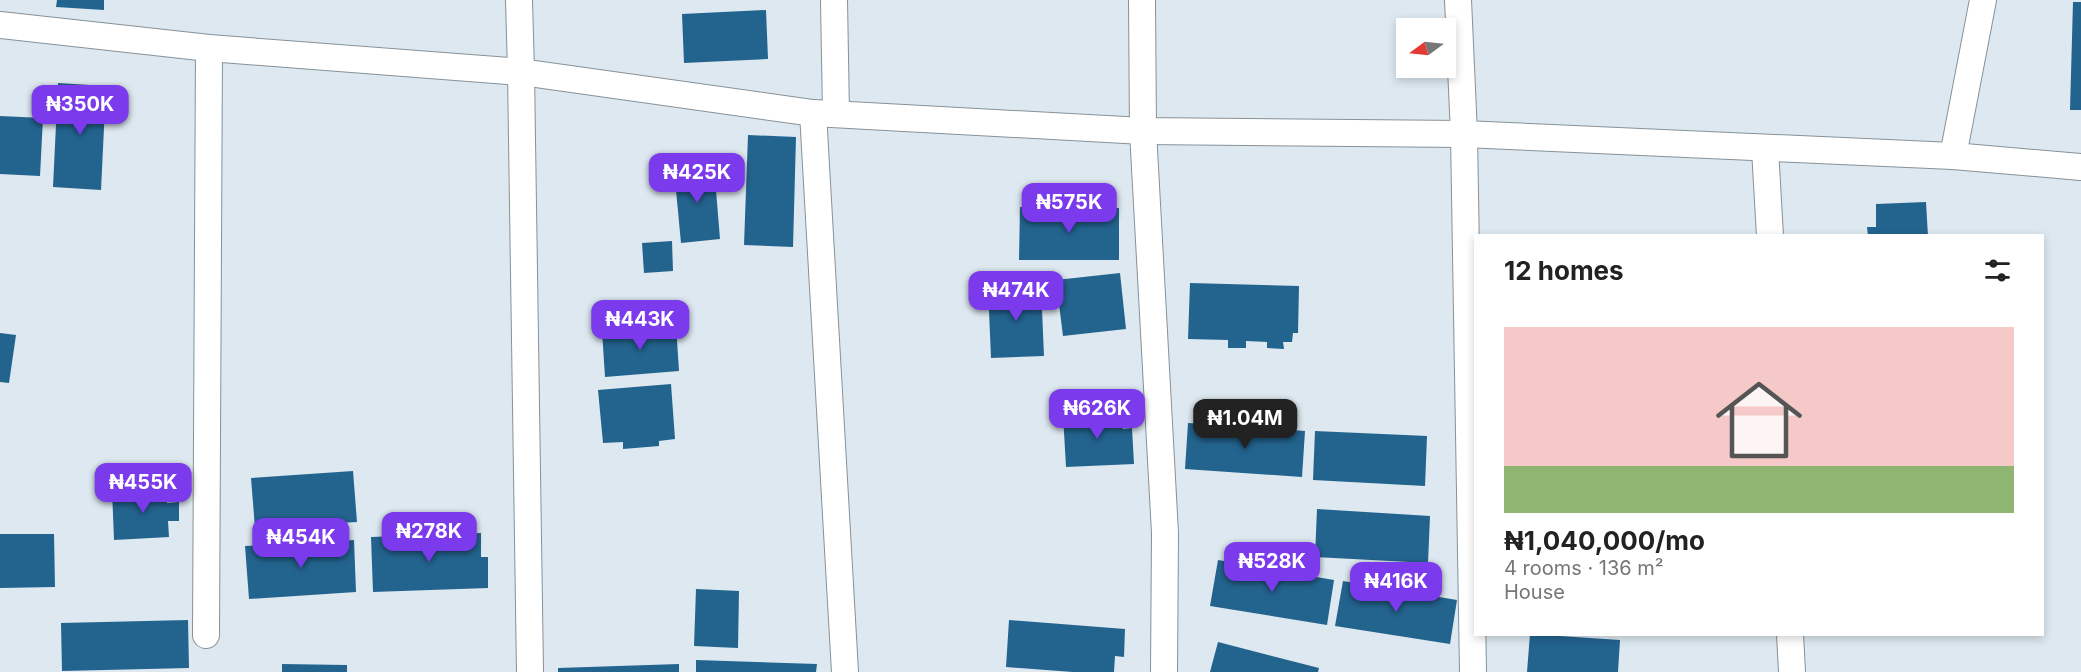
<!DOCTYPE html>
<html lang="en">
<head>
<meta charset="utf-8">
<style>
  :root { --surface:#fff; --page:#f6f6f6; --text:#222; --muted:#767676; --accent:#7c3aed }
  body { margin:0; font-family:Inter,sans-serif; background:var(--page); color:var(--text); height:100vh; display:flex; flex-direction:column; font-size:22px; white-space:nowrap }
  * { box-sizing:border-box; margin:0 }
  p { font-size:20px; color:var(--muted) }
  .icon { flex:none; width:33px; height:33px; fill:none; stroke:currentColor; stroke-width:2; stroke-linecap:round; stroke-linejoin:round }
  .map { position:relative; flex:1; overflow:hidden }
  .details { position:absolute; left:1474px; top:234px; width:570px; height:402px; display:flex; flex-direction:column; background:var(--surface); border-radius:0px; box-shadow:0 3px 9px #0003 }
  .details>* { flex:none }
  .needle { width:39px; rotate:255deg }
  .fabs { position:absolute; left:1396px; top:18px; display:grid; gap:12px }
  .fabs a { display:grid; place-items:center; width:60px; height:60px; border-radius:0px; background:var(--surface); box-shadow:0 3px 9px #0003; font-size:30px }
  .price { position:absolute; translate:-50% -51px; padding:0 14px; border-radius:12px; background:var(--accent); color:#fff; font-size:20px; line-height:39px; filter:drop-shadow(0 2px 3px #0008) }
  .price::after { content:''; position:absolute; left:50%; top:36px; width:18px; height:14px; margin-left:-9px; background:inherit; clip-path:polygon(0 0,100% 0,50% 100%) }
  .price.on { background:#222; color:#fff }
  ul { padding:0; list-style:none }
  li { display:grid; align-content:center; gap:12px; height:318px; padding:0 30px }
  li span { display:grid; place-items:center; height:186px; border-radius:0px; color:#555 }
  li>.icon { margin-inline-start:auto }
  span .icon { width:108px; height:108px; fill:#fffc; stroke-width:1 }
  li b { font-size:26px }
  h2 { display:flex; justify-content:space-between; align-items:center; height:72px; padding:0 30px; font-size:26px }
  .map>svg:first-child { display:block }
  .building { fill:#23648f }
  .lines { fill:none; stroke-linecap:round; stroke-linejoin:round }
  .minor-casing { stroke:#879198; stroke-width:28 }
  .minor { stroke:#fff; stroke-width:26 }
</style>
</head>
<body>
<div class="map">
<svg width="2081" height="672" viewBox="0 0 2081 672">
  <rect width="100%" height="100%" fill="#dde8f0"/>
  <g class="building">
    <polygon points="57,0 104,0 104,10 56,7"/>
    <polygon points="2073,2 2081,2 2081,110 2070,110"/>
    <polygon points="766,10 768,59 684,63 682,14"/>
    <polygon points="58,83 106,86 101,190 53,187"/>
    <polygon points="0,116 43,118 40,176 0,174"/>
    <polygon points="748,135 796,137 793,247 744,245"/>
    <polygon points="714,166 720,239 681,243 674,169"/>
    <polygon points="1926,202 1928,236 1868,236 1867,227 1876,227 1876,204"/>
    <polygon points="1020,207 1119,208 1119,260 1019,260"/>
    <polygon points="672,241 673,271 644,273 642,243"/>
    <polygon points="1120,273 1126,329 1063,336 1056,280"/>
    <polygon points="1190,283 1299,286 1298,333 1293,333 1292,342 1283,342 1284,349 1267,348 1267,342 1246,341 1246,348 1228,348 1228,340 1188,339"/>
    <polygon points="1041,286 1044,356 991,358 988,287"/>
    <polygon points="676,325 679,371 605,377 602,331"/>
    <polygon points="0,333 16,335 9,383 0,382"/>
    <polygon points="671,384 675,439 659,441 659,446 623,449 623,442 603,443 598,390"/>
    <polygon points="1123,412 1123,429 1132,428 1134,464 1066,467 1063,415"/>
    <polygon points="1188,423 1305,431 1302,477 1185,469"/>
    <polygon points="1315,431 1427,436 1425,486 1313,480"/>
    <polygon points="353,471 357,522 255,528 251,478"/>
    <polygon points="167,488 167,503 179,502 179,521 168,521 169,537 114,540 112,490"/>
    <polygon points="1317,509 1430,516 1428,563 1315,557"/>
    <polygon points="481,533 481,557 488,557 488,588 373,592 371,537"/>
    <polygon points="0,534 54,534 55,587 0,588"/>
    <polygon points="354,540 356,592 249,599 245,546"/>
    <polygon points="1218,560 1334,580 1327,625 1210,606"/>
    <polygon points="1343,581 1457,600 1450,644 1335,626"/>
    <polygon points="696,589 739,591 738,648 694,646"/>
    <polygon points="188,620 189,668 62,671 61,623"/>
    <polygon points="1009,620 1125,629 1124,657 1115,656 1114,672 1073,672 1006,667"/>
    <polygon points="1530,634 1620,640 1618,672 1527,672"/>
    <polygon points="1218,642 1319,668 1318,672 1210,672"/>
    <polygon points="696,660 817,664 816,672 696,672"/>
    <polygon points="282,664 347,665 347,672 282,672"/>
    <polygon points="679,664 679,672 558,672 558,668"/>
  </g>
  <g class="lines">
    <g class="minor-casing">
      <g id="minor">
        <polyline points="519,0 521,72 530,672"/>
        <polyline points="834,0 836,114"/>
        <polyline points="1142,0 1143,131 1165,533 1164,672"/>
        <polyline points="1458,0 1464,134 1473,672"/>
        <polyline points="0,25 209,48 521,72 813,113 1143,131 1464,134 1953,156 2081,167"/>
        <polyline points="813,113 845,672"/>
        <polyline points="1765,149 1770,236"/>
        <polyline points="1953,156 1983,0"/>
        <polyline points="1790,634 1792,672"/>
        <polyline points="206,635 209,48"/>
      </g>
    </g>
    <use href="#minor" class="minor"/>
  </g>
</svg>
<div class="fabs">
<a><svg class="needle" viewBox="-14 -14 28 28"><path d="M0-13l5 13h-10z" fill="#e53935"/><path d="M0 13l5-13h-10z" fill="#767676"/></svg></a>
</div>
<b class="price" style="left:80px;top:136px">₦350K</b>
<b class="price" style="left:697px;top:204px">₦425K</b>
<b class="price" style="left:1069px;top:234px">₦575K</b>
<b class="price" style="left:1016px;top:322px">₦474K</b>
<b class="price" style="left:640px;top:351px">₦443K</b>
<b class="price" style="left:1097px;top:440px">₦626K</b>
<b class="price on" style="left:1245px;top:450px">₦1.04M</b>
<b class="price" style="left:143px;top:514px">₦455K</b>
<b class="price" style="left:429px;top:563px">₦278K</b>
<b class="price" style="left:301px;top:569px">₦454K</b>
<b class="price" style="left:1272px;top:593px">₦528K</b>
<b class="price" style="left:1396px;top:613px">₦416K</b>
<section class="details">
<h2>12 homes<svg class="icon" aria-label="filters" viewBox="0 0 24 24"><path d="M4 7h16M4 17h16"/><circle cx="9" cy="7" r="2"/><circle cx="15" cy="17" r="2"/></svg></h2>
<ul>
<li><span style="background:linear-gradient(#f6c9c9 75%,#8fb573 0)"><svg class="icon" aria-label="home" viewBox="0 0 24 24"><path d="M3 11l9-7 9 7M6 9v11h12V9"/></svg></span><div><b>₦1,040,000/mo</b><p>4 rooms · 136 m²</p><p>House</p></div></li>
</ul>
</section>
</div>
</body>
</html>
